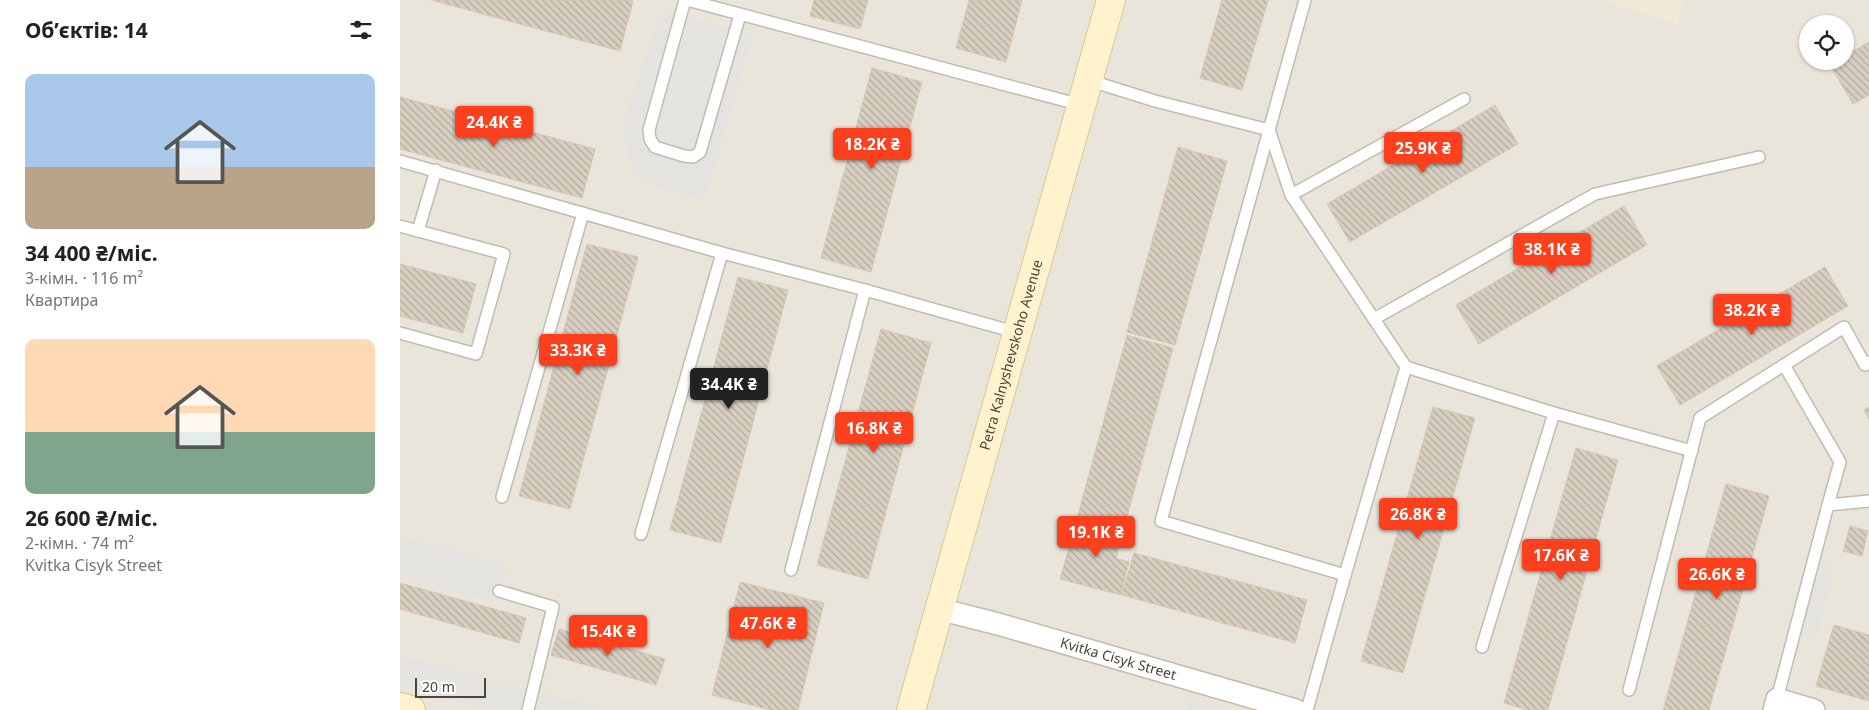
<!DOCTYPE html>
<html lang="uk">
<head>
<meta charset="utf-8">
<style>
  :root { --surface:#fff; --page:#f6f6f6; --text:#222; --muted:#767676; --accent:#fc3f1d }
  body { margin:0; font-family:"Noto Sans",sans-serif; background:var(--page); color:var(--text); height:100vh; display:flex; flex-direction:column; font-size:19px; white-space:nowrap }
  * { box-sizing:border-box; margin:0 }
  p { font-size:16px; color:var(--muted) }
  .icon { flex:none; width:28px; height:28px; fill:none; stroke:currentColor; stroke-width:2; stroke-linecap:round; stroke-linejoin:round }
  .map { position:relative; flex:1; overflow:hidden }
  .sheet { display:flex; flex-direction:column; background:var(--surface); width:400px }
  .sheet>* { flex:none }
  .controls { position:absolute; left:1399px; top:15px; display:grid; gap:10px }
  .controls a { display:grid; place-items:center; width:55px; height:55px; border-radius:50%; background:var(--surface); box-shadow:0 1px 4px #0004; font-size:25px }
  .scale { position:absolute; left:15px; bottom:12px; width:71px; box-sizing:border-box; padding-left:5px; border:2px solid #4b4439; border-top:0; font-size:14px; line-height:18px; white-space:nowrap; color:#4b4439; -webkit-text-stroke:4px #fff; paint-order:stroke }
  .price { position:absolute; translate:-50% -42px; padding:0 11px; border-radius:5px; background:var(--accent); color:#fff; font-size:16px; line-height:32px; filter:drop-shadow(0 1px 2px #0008) }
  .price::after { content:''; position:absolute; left:50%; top:30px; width:15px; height:11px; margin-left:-8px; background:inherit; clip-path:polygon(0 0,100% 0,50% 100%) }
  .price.current { background:#222; color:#fff }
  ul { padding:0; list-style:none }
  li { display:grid; align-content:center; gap:10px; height:265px; padding:0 25px }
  li span { display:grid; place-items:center; height:155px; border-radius:10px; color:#555 }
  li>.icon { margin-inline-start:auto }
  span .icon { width:90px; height:90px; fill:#fffc; stroke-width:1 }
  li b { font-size:21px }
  h2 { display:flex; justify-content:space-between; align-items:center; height:60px; padding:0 25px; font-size:21px }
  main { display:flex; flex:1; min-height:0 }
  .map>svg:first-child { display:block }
  .residential { fill:#eae5da; fill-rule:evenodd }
  .education { fill:#efe8d6 }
  .parking { fill:#e5e3e0 }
  .building { fill:url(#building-back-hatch); stroke:#d3c7b4 }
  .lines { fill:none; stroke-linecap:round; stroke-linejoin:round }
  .lane-casing { stroke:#c2bbae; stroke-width:14 }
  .street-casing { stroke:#c2bbae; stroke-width:24 }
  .secondary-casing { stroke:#d6c79b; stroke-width:30 }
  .lane { stroke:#fff; stroke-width:11 }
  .street { stroke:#fff; stroke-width:21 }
  .secondary { stroke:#fff3cd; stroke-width:28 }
  .labels { text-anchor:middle; stroke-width:5; stroke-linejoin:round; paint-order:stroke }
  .street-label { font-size:14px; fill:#4b4439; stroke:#fff }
</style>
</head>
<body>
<main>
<section class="sheet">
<h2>Об’єктів: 14<svg class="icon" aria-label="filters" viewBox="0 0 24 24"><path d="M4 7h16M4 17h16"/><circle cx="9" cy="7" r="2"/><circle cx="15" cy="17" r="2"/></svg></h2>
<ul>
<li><span style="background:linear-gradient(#a9c7e8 60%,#b9a48a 0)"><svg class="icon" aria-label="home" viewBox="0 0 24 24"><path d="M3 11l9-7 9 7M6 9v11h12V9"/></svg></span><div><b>34 400 ₴/міс.</b><p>3-кімн. · 116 m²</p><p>Квартира</p></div></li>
<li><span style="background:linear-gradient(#ffd9b3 60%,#7fa58c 0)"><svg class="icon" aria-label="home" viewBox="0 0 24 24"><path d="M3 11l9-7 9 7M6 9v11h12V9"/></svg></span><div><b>26 600 ₴/міс.</b><p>2-кімн. · 74 m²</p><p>Kvitka Cisyk Street</p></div></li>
</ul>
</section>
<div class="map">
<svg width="1469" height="710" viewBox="0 0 1469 710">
  <defs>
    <pattern id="building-back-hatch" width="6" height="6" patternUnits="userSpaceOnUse" patternTransform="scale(1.25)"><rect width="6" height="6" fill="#d8cfc1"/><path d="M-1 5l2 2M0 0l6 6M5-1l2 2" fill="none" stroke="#b1aa9e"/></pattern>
  </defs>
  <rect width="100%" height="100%" fill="#f6f3ec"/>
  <path class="residential" d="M0 0H1469V710H0ZM1408 24H1445V61H1408Z"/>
  <polygon class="education" points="1199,0 1284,0 1277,24"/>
  <g class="parking">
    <polygon points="270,14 353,34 304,201 251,184 231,166 223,127 258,19"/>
    <polygon points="0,536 106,566 95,602 0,575"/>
    <polygon points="1421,556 1434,569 1418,632 1400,637"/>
    <polygon points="0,656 198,708 198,710 90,710 0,685"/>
    <polygon points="787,700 822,710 788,710"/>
  </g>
  <g class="building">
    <polygon points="31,0 228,0 233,1 220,51"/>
    <polygon points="414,0 468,0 460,29 410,16"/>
    <polygon points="569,0 622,0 606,62 556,48"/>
    <polygon points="822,0 868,0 842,90 800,78"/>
    <polygon points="1469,42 1469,95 1453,104 1430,65 1437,61 1445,61 1445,56"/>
    <polygon points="472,68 522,82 471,272 421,258"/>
    <polygon points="0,97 195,149 182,198 0,149"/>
    <polygon points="1095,105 1118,144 950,242 927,204"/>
    <polygon points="778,147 827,161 775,345 727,332"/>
    <polygon points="1224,206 1247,245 1079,344 1056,305"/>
    <polygon points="187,244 238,257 170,509 119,496"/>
    <polygon points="0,264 76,284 63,333 0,316"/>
    <polygon points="1425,267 1448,306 1280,405 1257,366"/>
    <polygon points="338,277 388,290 321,543 270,530"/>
    <polygon points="481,329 531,343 468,579 417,565"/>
    <polygon points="727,335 773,348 724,528 678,515"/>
    <polygon points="1033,407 1075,418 1003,673 961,661"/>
    <polygon points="1469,407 1469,419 1464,410"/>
    <polygon points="1176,448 1218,460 1148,710 1127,710 1104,703"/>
    <polygon points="1326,484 1369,496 1309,710 1263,710"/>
    <polygon points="678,517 723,530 716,558 729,562 721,595 660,579"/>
    <polygon points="1450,526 1468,531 1462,556 1443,551"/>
    <polygon points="734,553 907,600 895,643 722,595"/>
    <polygon points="340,582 424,603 398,710 371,710 312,695"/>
    <polygon points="0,583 126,618 119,643 0,609"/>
    <polygon points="1434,625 1469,635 1469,701 1416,686"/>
    <polygon points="159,629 265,659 256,685 151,655"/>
  </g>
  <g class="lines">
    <g class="lane-casing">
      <g id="lane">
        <polyline points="285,0 249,130 250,139 255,147 284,156 293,157 300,152 340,15"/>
        <polyline points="287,0 681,105"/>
        <polyline points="905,0 761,521 945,575 1006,367 1154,413 1292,451"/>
        <polyline points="688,80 755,101 869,130 891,195 1006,367"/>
        <polyline points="0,161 322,253 465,290 618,333"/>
        <polyline points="891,195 1064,99"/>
        <polyline points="0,226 104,254 76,354 0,333"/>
        <polyline points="18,231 36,170"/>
        <polyline points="974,319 1195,194 1359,157"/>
        <polyline points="1384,365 1440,462 1428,505"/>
        <polyline points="102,497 183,213"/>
        <polyline points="241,534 322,253"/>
        <polyline points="391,570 465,290"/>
        <polyline points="99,591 153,607 128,710"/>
        <polyline points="1082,647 1154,413"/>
        <polyline points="1229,690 1300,418 1444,327 1465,365 1469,362"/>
        <polyline points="1377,699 1428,505 1469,501"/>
        <polyline points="907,710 945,575"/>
      </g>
    </g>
    <g class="street-casing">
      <g id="street">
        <path id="s1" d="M539 609 598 624 896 710"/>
        <polyline points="1374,710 1377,699 1414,710"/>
      </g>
    </g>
    <g class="secondary-casing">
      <g id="secondary">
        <polyline points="0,707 11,710"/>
        <path id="s2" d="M511 710 711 0"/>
      </g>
    </g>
    <use href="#lane" class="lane"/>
    <use href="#street" class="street"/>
    <use href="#secondary" class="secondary"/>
  </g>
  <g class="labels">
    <g class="street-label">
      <text dy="5" stroke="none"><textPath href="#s2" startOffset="369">Petra Kalnyshevskoho Avenue</textPath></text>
      <text dy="5" stroke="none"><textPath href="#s1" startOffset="186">Kvitka Cisyk Street</textPath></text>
    </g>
  </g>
</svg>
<div class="controls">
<a><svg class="icon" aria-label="locate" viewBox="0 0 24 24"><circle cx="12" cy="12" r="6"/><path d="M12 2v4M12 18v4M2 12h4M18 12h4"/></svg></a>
</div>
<div class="scale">20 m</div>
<b class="price" style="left:94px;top:148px">24.4K ₴</b>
<b class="price" style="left:472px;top:170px">18.2K ₴</b>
<b class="price" style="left:1023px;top:174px">25.9K ₴</b>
<b class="price" style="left:1152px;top:275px">38.1K ₴</b>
<b class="price" style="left:1352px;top:336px">38.2K ₴</b>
<b class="price" style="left:178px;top:376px">33.3K ₴</b>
<b class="price current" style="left:329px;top:410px">34.4K ₴</b>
<b class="price" style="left:474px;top:454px">16.8K ₴</b>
<b class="price" style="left:1018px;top:540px">26.8K ₴</b>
<b class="price" style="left:696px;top:558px">19.1K ₴</b>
<b class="price" style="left:1161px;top:581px">17.6K ₴</b>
<b class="price" style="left:1317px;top:600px">26.6K ₴</b>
<b class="price" style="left:368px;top:649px">47.6K ₴</b>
<b class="price" style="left:208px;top:657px">15.4K ₴</b>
</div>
</main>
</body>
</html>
